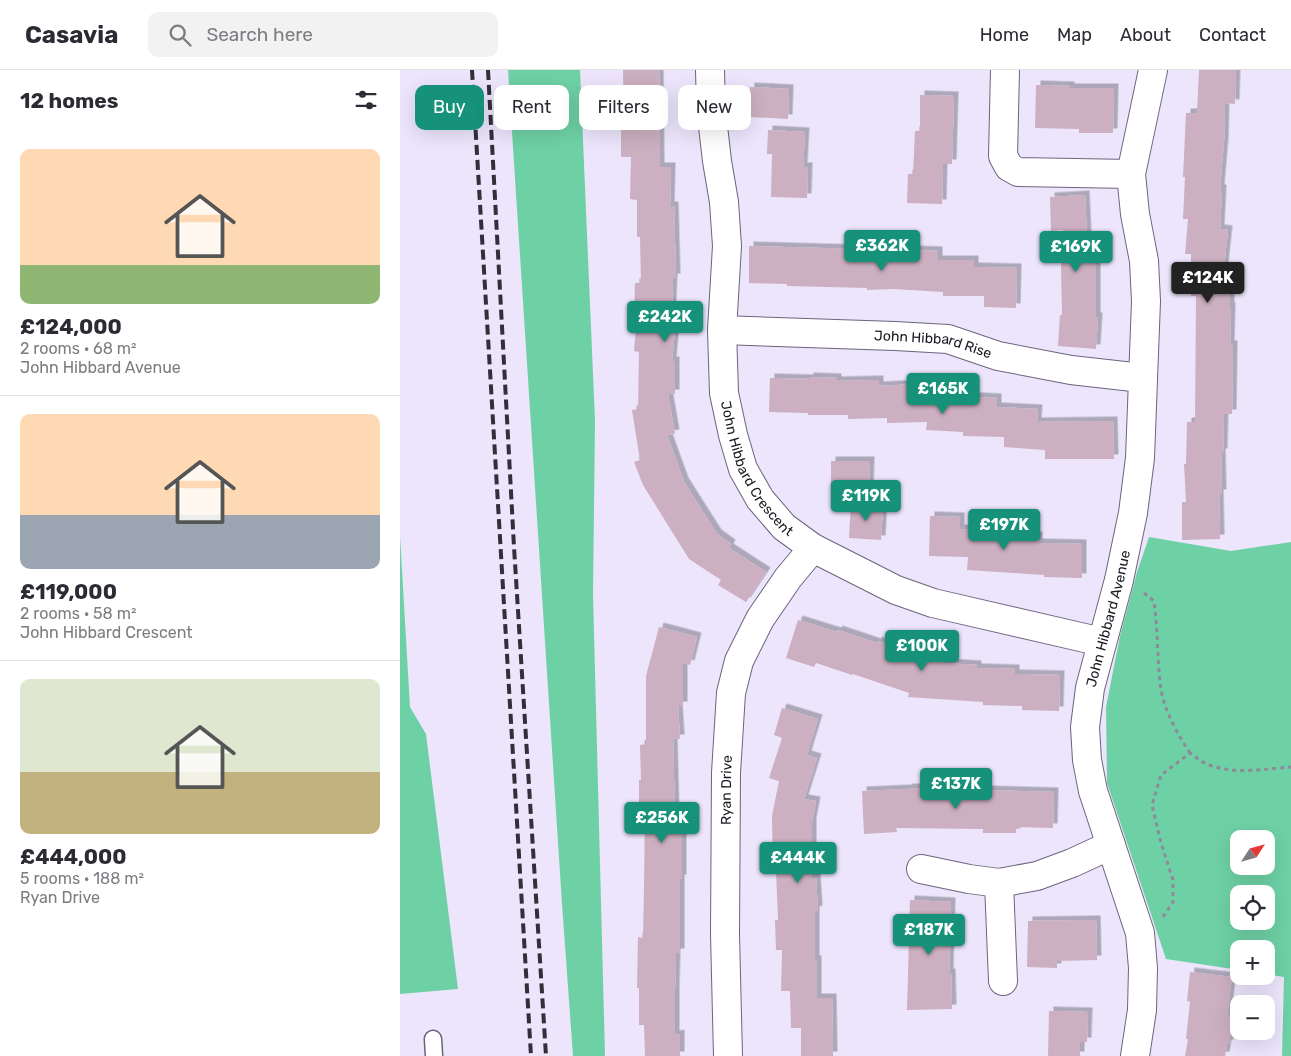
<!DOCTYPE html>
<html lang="en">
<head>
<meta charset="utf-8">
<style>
  :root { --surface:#fff; --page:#f2f2f3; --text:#2b2b33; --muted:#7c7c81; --line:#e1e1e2; --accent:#159279 }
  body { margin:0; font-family:Rubik,sans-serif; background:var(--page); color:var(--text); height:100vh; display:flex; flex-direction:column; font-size:19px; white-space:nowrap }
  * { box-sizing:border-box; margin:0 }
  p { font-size:16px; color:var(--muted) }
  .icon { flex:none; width:28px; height:28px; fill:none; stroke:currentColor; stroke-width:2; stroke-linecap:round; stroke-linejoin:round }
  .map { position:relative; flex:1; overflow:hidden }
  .drawer { display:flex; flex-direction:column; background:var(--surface); width:400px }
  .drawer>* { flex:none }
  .top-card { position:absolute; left:15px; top:15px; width:475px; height:45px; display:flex; gap:10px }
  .needle { width:32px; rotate:54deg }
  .controls { position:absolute; left:830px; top:760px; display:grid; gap:10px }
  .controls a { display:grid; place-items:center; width:45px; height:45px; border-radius:10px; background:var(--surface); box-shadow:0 5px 20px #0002; font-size:25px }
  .price { position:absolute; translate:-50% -42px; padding:0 11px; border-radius:5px; background:var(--accent); color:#fff; font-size:16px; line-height:32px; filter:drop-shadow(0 1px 2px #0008) }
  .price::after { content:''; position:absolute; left:50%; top:30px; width:15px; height:11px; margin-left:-8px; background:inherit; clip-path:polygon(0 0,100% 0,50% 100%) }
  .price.active { background:#222; color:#fff }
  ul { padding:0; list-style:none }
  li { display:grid; align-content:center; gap:10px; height:265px; padding:0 20px }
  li+li { border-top:1px solid var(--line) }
  li span { display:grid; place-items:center; height:155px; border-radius:10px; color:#555 }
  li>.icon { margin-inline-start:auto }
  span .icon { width:90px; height:90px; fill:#fffc; stroke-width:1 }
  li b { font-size:21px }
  h2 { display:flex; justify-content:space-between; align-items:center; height:60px; padding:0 20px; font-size:21px }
  .pill { padding:0 18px; border-radius:10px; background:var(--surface); box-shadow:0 5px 20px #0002; font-size:18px; line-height:45px }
  .pill.active { background:var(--accent); color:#fff }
  header { display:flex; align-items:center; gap:30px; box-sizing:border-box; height:70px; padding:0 25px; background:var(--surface); border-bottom:1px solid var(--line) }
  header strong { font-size:24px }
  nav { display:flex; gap:28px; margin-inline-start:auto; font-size:18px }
  .search { width:350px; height:45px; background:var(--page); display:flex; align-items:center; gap:12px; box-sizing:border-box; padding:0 18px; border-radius:10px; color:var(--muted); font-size:19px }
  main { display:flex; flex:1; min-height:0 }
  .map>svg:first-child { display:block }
  .green { fill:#6ed1a5; fill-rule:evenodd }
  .building { fill:#ccafc0; filter:url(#shadow) }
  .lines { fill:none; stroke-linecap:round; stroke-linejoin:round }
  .service-casing { stroke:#6c647c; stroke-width:19 }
  .minor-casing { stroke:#6c647c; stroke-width:30 }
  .path { stroke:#8f899a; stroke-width:3; stroke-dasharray:4 4; stroke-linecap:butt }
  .service { stroke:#fff; stroke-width:16 }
  .minor { stroke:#fff; stroke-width:28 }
  .rail { stroke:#332e3a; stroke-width:4; stroke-dasharray:10 5; stroke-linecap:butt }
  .labels { text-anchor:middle; stroke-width:4.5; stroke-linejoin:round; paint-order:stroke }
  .street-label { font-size:14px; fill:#1c1822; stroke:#fff }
</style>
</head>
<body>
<header>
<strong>Casavia</strong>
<div class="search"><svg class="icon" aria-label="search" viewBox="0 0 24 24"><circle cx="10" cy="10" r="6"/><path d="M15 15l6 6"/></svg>Search here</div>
<nav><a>Home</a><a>Map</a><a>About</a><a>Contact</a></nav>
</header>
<main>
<section class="drawer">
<h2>12 homes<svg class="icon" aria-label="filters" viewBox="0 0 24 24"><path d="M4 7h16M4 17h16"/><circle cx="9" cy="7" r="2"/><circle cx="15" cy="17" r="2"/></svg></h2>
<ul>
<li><span style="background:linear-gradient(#ffd9b3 75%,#8fb573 0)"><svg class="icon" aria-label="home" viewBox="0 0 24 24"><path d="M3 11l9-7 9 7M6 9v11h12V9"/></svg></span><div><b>£124,000</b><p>2 rooms · 68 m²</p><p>John Hibbard Avenue</p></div></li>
<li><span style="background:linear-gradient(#ffd9b3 65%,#9aa5b1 0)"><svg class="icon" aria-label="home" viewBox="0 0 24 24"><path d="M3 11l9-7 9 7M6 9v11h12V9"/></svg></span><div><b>£119,000</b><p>2 rooms · 58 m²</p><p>John Hibbard Crescent</p></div></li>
<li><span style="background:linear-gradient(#dfe7d0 60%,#c2b280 0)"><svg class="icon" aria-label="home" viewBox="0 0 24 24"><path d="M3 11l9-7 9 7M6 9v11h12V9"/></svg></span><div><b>£444,000</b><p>5 rooms · 188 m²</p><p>Ryan Drive</p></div></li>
</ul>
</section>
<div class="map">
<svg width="891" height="986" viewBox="0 0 891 986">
  <defs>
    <filter id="shadow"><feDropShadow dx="4.5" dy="-4.5" stdDeviation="0" flood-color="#0004"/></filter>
  </defs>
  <rect width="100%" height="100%" fill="#ece5fc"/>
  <g class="green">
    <polygon points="108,0 180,0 195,351 193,524 205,986 173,986 162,834"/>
    <polygon points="0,466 10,637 26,664 58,919 0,924"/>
    <path d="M749 467 831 481 891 472V986H882L884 907 866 904V879H839V900L766 889 707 713 706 637 720 566 737 502ZM839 769H866V796H839ZM839 824H866V851H839Z"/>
  </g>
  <g class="building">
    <polygon points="223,0 259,0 260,97 271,97 270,136 274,136 276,208 273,208 271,259 275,259 272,291 275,291 275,324 268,324 275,364 267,365 284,412 317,464 331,474 329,478 366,502 346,532 318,515 321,510 289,489 243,415 234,392 240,390 232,340 238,339 239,282 234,281 237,246 234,246 235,213 241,213 240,167 237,167 237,130 230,129 231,87 221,87 221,58 224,58"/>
    <polygon points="799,0 836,0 835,34 825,33 824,72 820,119 822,119 820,159 828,160 824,197 829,197 830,237 831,237 830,275 833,275 832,344 824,344 823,383 821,383 822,424 819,424 820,469 782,470 782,432 786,432 784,394 786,394 787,352 795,352 796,226 791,226 791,184 785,184 788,149 783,149 785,107 783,107 786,43 797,43"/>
    <polygon points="636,15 670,16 670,18 714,18 713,63 679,63 679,59 635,58"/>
    <polygon points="350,17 389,19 388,49 349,47"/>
    <polygon points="520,25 554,26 552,94 543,94 542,134 507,133 508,104 513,104 515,61 520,61"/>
    <polygon points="368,60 405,62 403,97 408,97 407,128 371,127 372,84 367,84"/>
    <polygon points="685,125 687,168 696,168 696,247 698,247 696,279 658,276 660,245 662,245 661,198 663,160 651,161 650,127"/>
    <polygon points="349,176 459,179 459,182 508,180 538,181 538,190 574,190 574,197 617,198 616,238 584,237 584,226 543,226 543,222 494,219 467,220 467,218 387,216 387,214 349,213"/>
    <polygon points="409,307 437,308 437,311 479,310 479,316 518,314 518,320 557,322 557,326 597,328 597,337 638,339 637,352 713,351 714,389 645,389 645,380 604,377 604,367 563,366 563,362 526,360 527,352 487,353 487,348 448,349 448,345 408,345 408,343 369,342 370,308 409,309"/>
    <polygon points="431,391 470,391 469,423 431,422"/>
    <polygon points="451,433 483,435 481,470 449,468"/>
    <polygon points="530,446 560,447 560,459 599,460 599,465 638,466 638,473 682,474 682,508 644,507 644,505 567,500 568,487 529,486"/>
    <polygon points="398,550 437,562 438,560 477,573 477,571 504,580 501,587 544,591 544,593 577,595 577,598 615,599 615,604 660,605 659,641 622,640 622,636 583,635 583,632 508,627 509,623 453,604 452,605 416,593 414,597 386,588"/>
    <polygon points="259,557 297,567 290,595 283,593 283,636 278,636 280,669 273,669 275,749 282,749 282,809 280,809 280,883 276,883 275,918 275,965 280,964 280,986 245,986 244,955 239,955 239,918 237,918 238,867 243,868 244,818 245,739 239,739 239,710 241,710 240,675 246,674 246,606"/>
    <polygon points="382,638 418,649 407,685 417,688 404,729 416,731 412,752 412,808 416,808 418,840 415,841 415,890 417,890 417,928 432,928 433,986 401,986 401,958 391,958 390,921 381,921 382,880 376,880 375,850 378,850 376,800 373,800 372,746 379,711 369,708 382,668 374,665"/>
    <polygon points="508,718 654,722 653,758 616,757 616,763 583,763 583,759 496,758 497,762 464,764 462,721 508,719"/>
    <polygon points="510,830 551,832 549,903 551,903 552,939 507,940"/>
    <polygon points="696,850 697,890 657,891 657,898 627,897 628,851"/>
    <polygon points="790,902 832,907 827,946 832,947 829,974 827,974 825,986 785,986 788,969 786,969 790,932 787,931"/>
    <polygon points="649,941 688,942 687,972 680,972 680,986 648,986"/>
  </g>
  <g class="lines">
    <g class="service-casing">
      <polyline id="service" points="33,969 34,986"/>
    </g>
    <g class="minor-casing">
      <g id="minor">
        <path id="s1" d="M310 0 311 39 317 91 324 132 327 176 322 260 324 323 333 365 343 399 360 429 384 457 413 478 496 520 533 533 702 572"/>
        <polyline points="605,0 603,86 609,97 618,102 731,104"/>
        <path id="s2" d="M322 260 495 266 548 269 598 286 671 300 742 308"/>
        <polyline points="521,799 569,809 599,813 637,806 672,793 711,775"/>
        <polyline points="599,813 603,911"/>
        <path id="s3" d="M328 986 325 864 326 703 331 623 339 591 360 549 388 508 413 478"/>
        <path id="s4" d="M735 986 742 940 743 898 740 863 693 721 687 690 685 657 690 618 719 510 733 443 740 388 746 231 744 191 735 144 731 104 753 0"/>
      </g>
    </g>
    <g class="path">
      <path d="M744 523 754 531C758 560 757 591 761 620 765 642 778 665 790 683"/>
      <path d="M763 847 773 832V810L761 773 752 735 761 705 790 683C796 687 801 692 807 694 832 705 865 699 891 697"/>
    </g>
    <use href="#service" class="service"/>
    <use href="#minor" class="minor"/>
    <g class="rail">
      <polyline points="72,0 131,986"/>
      <polyline points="88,0 114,477 146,986"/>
    </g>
  </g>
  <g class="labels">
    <g class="street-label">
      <text dy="5" stroke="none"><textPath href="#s2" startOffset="212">John Hibbard Rise</textPath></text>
      <text dy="5" stroke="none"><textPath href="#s1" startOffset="408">John Hibbard Crescent</textPath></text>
      <text dy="5" stroke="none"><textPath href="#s4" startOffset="449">John Hibbard Avenue</textPath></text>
      <text dy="5" stroke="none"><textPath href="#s3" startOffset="266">Ryan Drive</textPath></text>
    </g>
  </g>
</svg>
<div class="controls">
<a><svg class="needle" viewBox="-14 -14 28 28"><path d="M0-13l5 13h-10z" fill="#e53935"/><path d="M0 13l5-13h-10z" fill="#7c7c81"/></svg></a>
<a><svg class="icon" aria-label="locate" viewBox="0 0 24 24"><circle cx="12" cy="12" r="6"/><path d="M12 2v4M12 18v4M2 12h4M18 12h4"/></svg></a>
<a>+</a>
<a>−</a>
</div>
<b class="price" style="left:482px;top:202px">£362K</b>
<b class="price" style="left:676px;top:203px">£169K</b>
<b class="price active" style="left:808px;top:234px">£124K</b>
<b class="price" style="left:265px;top:273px">£242K</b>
<b class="price" style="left:543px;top:345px">£165K</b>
<b class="price" style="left:466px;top:452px">£119K</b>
<b class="price" style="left:604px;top:481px">£197K</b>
<b class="price" style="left:522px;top:602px">£100K</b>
<b class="price" style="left:556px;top:740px">£137K</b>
<b class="price" style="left:262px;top:774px">£256K</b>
<b class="price" style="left:398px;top:814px">£444K</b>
<b class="price" style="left:529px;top:886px">£187K</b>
<div class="top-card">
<a class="pill active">Buy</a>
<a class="pill">Rent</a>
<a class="pill">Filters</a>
<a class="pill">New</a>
</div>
</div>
</main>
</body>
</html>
